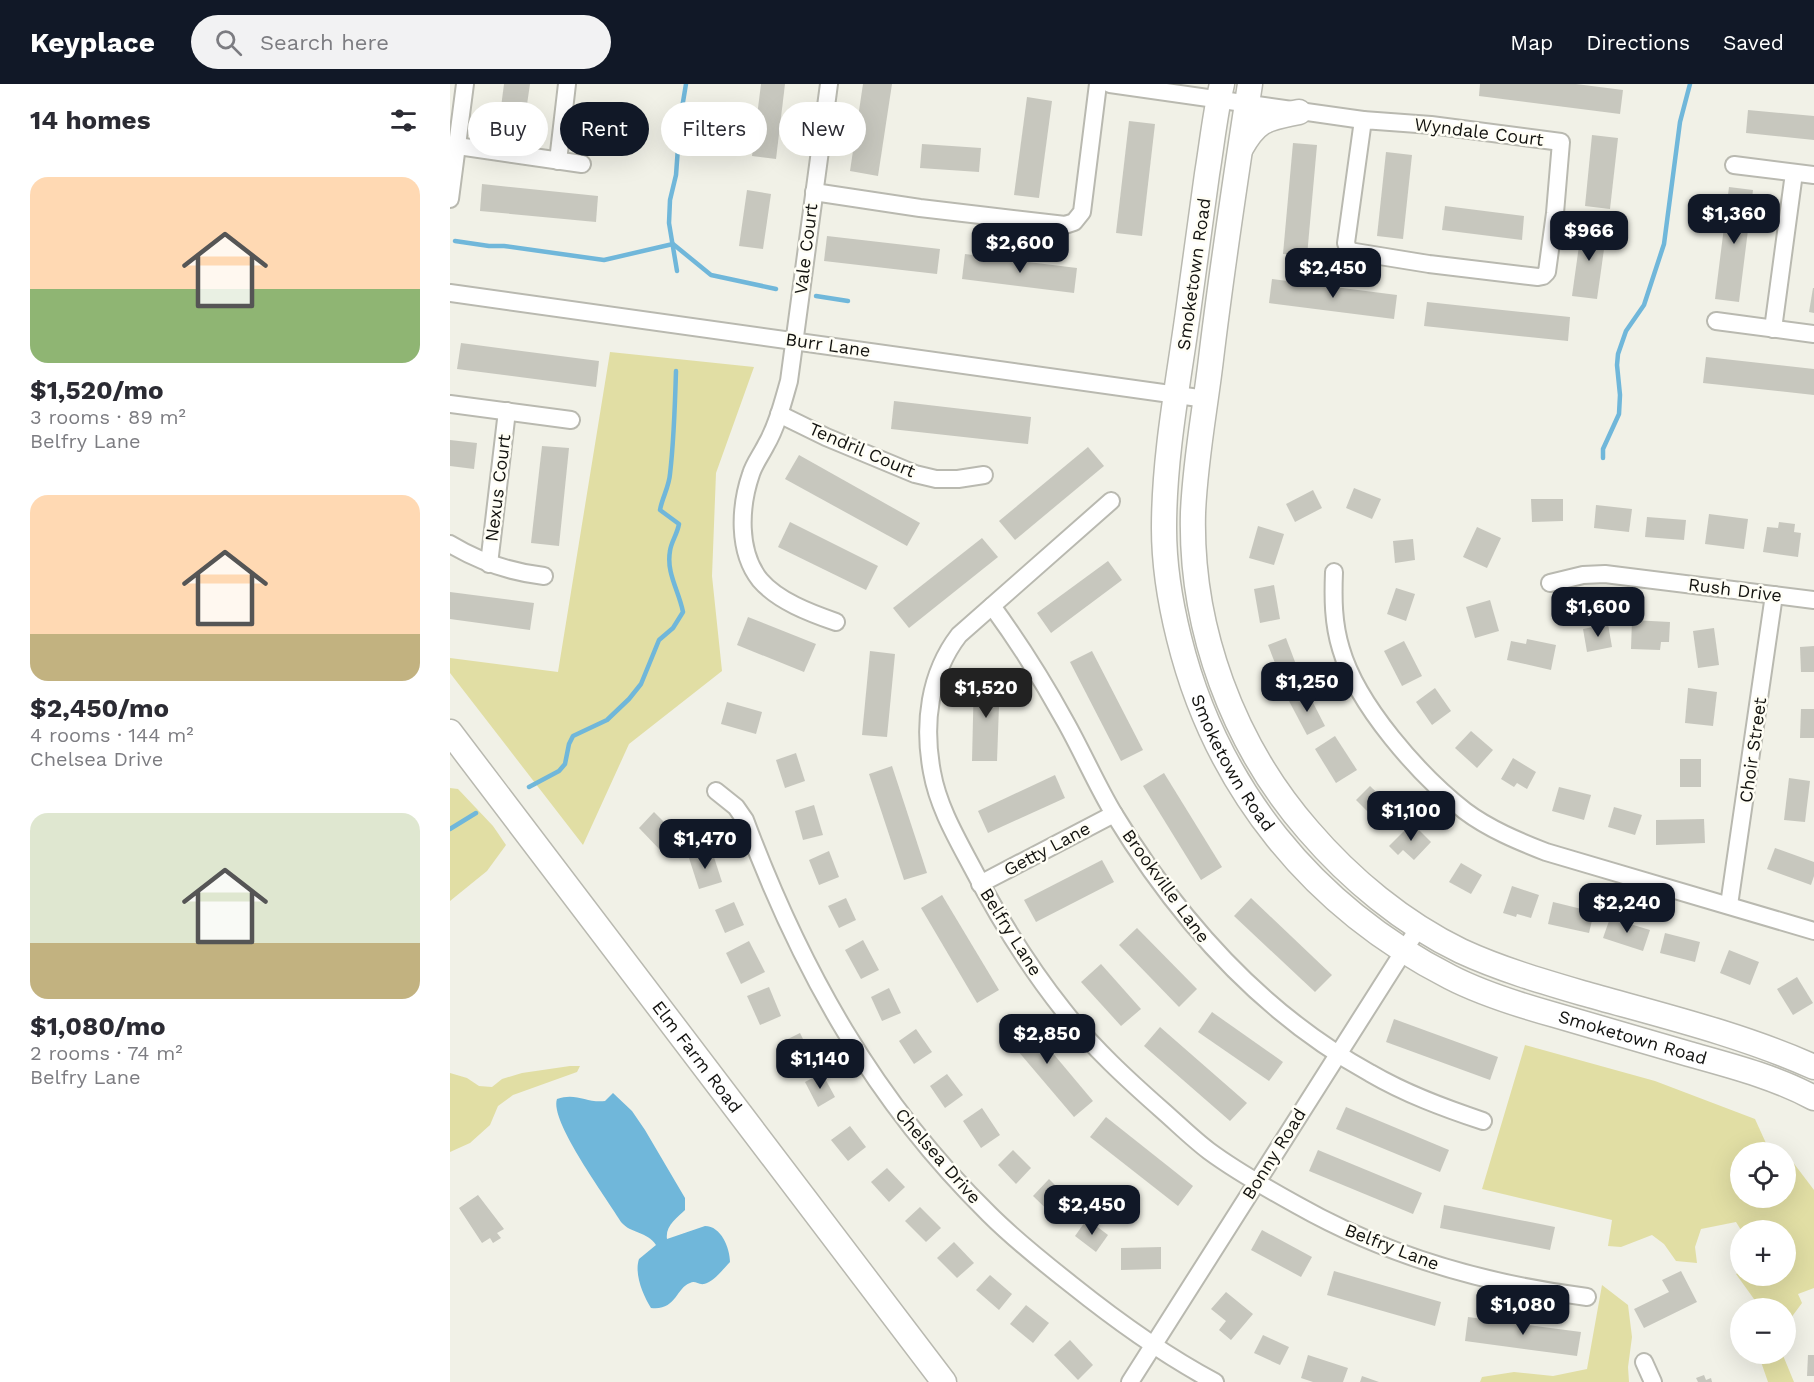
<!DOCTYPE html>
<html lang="en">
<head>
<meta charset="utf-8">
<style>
  :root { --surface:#fff; --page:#f2f2f3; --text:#2b2b33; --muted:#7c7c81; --accent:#111827 }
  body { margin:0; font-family:"Work Sans",sans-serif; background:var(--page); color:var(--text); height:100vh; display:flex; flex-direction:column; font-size:22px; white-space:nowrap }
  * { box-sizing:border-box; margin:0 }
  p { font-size:20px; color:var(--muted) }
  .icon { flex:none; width:33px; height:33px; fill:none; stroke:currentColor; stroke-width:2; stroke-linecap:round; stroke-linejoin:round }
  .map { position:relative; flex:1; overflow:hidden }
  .details { display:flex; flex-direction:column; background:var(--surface); width:450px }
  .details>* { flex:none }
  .hud { position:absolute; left:18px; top:18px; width:570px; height:54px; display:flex; gap:12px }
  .fabs { position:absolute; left:1280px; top:1058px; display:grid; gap:12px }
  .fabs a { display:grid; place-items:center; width:66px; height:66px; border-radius:50%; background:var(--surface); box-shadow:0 6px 24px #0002; font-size:30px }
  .price { position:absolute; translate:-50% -51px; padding:0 14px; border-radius:12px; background:var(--accent); color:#fff; font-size:20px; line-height:39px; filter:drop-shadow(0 2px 3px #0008) }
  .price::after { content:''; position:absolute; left:50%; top:36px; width:18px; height:14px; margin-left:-9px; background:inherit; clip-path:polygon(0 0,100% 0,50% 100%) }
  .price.selected { background:#222; color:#fff }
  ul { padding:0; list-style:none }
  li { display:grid; align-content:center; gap:12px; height:318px; padding:0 30px }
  li span { display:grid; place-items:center; height:186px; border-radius:18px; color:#555 }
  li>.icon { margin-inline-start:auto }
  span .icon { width:108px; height:108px; fill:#fffc; stroke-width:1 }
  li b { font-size:26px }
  h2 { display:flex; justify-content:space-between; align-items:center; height:72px; padding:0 30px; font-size:26px }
  .chip { padding:0 21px; border-radius:27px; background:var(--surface); box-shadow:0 6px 24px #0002; font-size:21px; line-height:54px }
  .chip.selected { background:var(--accent); color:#fff }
  header { display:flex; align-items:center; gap:36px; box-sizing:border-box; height:84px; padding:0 30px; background:var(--accent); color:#fff }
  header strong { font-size:28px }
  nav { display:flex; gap:33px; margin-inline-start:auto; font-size:21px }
  .search { width:420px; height:54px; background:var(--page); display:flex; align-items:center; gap:15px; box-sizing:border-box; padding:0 21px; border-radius:33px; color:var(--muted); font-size:22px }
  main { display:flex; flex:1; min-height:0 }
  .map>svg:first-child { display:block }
  .green { fill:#e1dea4 }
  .water { fill:#70b7da }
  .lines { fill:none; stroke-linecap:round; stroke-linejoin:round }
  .stream { stroke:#70b7da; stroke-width:4.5 }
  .building { fill:#c7c7be }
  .street-casing { stroke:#b9b9b0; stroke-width:20 }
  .secondary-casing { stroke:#b9b9b0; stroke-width:27 }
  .street { stroke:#fff; stroke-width:16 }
  .secondary { stroke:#fff; stroke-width:24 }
  .labels { text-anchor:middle; stroke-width:5; stroke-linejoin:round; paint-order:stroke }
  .street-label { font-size:18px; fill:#131310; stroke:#fffef5 }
</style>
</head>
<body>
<header>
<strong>Keyplace</strong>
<div class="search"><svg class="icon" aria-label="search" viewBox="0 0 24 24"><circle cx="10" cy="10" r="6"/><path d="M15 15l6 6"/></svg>Search here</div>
<nav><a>Map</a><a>Directions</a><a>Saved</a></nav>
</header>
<main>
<section class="details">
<h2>14 homes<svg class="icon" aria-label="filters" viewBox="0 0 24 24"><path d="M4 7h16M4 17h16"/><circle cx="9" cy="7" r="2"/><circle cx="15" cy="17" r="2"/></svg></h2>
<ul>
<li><span style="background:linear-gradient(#ffd9b3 60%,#8fb573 0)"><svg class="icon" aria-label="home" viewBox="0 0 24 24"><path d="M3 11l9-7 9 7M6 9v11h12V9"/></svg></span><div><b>$1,520/mo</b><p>3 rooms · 89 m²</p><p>Belfry Lane</p></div></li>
<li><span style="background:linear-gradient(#ffd9b3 75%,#c2b280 0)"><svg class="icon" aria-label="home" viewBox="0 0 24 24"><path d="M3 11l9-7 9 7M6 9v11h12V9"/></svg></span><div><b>$2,450/mo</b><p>4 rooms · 144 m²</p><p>Chelsea Drive</p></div></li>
<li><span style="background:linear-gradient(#dfe7d0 70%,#c2b280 0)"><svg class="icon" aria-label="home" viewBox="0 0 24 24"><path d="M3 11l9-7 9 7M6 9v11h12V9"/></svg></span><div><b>$1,080/mo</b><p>2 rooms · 74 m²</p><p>Belfry Lane</p></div></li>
</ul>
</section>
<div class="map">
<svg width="1364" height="1298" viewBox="0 0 1364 1298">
  <rect width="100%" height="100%" fill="#f1f1e7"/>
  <g class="green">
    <polygon points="160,268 304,283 266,389 262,492 272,587 179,660 133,761 0,589 0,574 108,588"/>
    <polygon points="0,704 8,705 43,742 56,761 37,787 0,817"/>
    <polygon points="1075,961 1205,997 1305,1035 1320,1068 1290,1068 1290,1113 1335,1113 1335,1076 1342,1077 1364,1106 1364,1204 1348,1210 1352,1219 1335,1242 1335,1224 1307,1224 1309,1222 1286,1190 1290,1188 1290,1191 1335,1191 1335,1146 1291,1146 1286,1138 1251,1145 1245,1163 1247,1179 1226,1177 1214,1160 1202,1151 1171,1163 1158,1162 1162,1136 1032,1105"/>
    <polygon points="120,982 130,982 127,988 63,1011 48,1022 40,1041 20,1059 0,1068 0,989 17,994 29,1002 42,1003 52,995 72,989"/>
    <polygon points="1152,1201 1178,1221 1182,1253 1178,1283 1179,1298 1030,1298 1032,1293 1064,1288 1103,1292 1137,1285"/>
    <polygon points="1304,1269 1332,1269 1344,1298 1318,1298 1310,1275"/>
  </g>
  <path class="water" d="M163 1009 182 1027 195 1046 235 1114V1126C227 1134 215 1142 217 1155L255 1142C271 1142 280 1164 280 1178 273 1185 264 1198 254 1200 248 1201 245 1196 240 1199 226 1204 226 1227 201 1224 193 1211 184 1190 189 1175L206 1161C197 1147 181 1150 171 1138 158 1116 99 1037 107 1015 126 1008 136 1019 155 1017Z"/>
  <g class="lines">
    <g class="stream">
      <polyline points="5,157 39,162 54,162 154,176 223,160 261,191 326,205"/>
      <polyline points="227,187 219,139 220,116 226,91 230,36 236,0"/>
      <polyline points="366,212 398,217"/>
      <polyline points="1153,374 1153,365 1169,330 1170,311 1167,281 1168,270 1176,247 1194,221 1214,160 1230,38 1240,0"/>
      <path d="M79 703 109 687 115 680 119 660 123 652 157 636 179 615 191 600 209 556 223 544 233 528C229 507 216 489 220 467 221 458 227 451 229 440L210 426C212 414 219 403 220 390 224 356 225 322 226 287"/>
      <polyline points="0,745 26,729"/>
    </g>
  </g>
  <g class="building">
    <polygon points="54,0 80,0 75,34 50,31"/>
    <polygon points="311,0 335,0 326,75 302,72"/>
    <polygon points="413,0 442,0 428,92 400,87"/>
    <polygon points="1030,0 1126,0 1173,6 1170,30 1029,12"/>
    <polygon points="577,13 602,17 589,114 564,111"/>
    <polygon points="1298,26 1364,32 1364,56 1296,49"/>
    <polygon points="679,37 705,40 692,152 666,149"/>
    <polygon points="1142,51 1168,54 1160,125 1135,122"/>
    <polygon points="843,59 867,61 857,172 833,170"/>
    <polygon points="472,60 531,64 529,88 470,84"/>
    <polygon points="936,68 962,71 953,155 927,152"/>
    <polygon points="32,100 148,112 146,138 30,127"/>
    <polygon points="1279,103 1303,106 1289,218 1265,215"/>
    <polygon points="297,106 321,110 313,165 289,162"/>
    <polygon points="995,122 1074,132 1072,156 992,146"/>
    <polygon points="1132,140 1157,144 1147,215 1122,212"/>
    <polygon points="377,152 490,165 487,190 374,177"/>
    <polygon points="515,170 627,184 624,209 512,195"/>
    <polygon points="822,195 947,211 944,235 819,219"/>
    <polygon points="1363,204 1364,204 1364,229 1359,228"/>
    <polygon points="977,218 1120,233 1118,257 974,242"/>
    <polygon points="11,259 149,277 146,303 7,285"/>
    <polygon points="1256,273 1364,285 1364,311 1253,299"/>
    <polygon points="444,317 581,333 578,360 441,345"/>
    <polygon points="0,356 27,359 24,385 0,382"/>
    <polygon points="92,362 119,364 109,462 81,459"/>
    <polygon points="638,363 654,382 565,456 549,437"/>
    <polygon points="349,371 470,439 457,462 335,395"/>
    <polygon points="904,404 931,415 922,435 896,424"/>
    <polygon points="863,406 872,424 845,438 836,420"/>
    <polygon points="1081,415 1113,415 1113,437 1082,438"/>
    <polygon points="1146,421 1182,425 1179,448 1144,444"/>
    <polygon points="1259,430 1298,435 1294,465 1255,460"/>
    <polygon points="1197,433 1236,436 1234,456 1195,453"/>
    <polygon points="340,438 428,482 416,506 328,463"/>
    <polygon points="1329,438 1345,440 1344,448 1351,449 1348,473 1313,468 1317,443 1328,444"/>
    <polygon points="808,442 834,450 824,481 799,474"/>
    <polygon points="1027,443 1051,454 1037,484 1013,473"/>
    <polygon points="532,454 548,473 459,544 443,524"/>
    <polygon points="963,455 965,476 945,479 943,457"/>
    <polygon points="658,477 672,496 601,549 587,529"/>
    <polygon points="824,501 830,535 810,539 804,505"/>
    <polygon points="946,504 965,510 956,537 937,530"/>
    <polygon points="0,508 84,519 80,546 0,535"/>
    <polygon points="1040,516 1049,547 1025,554 1016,523"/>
    <polygon points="298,533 366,560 354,588 287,561"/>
    <polygon points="1182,536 1220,538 1219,558 1211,558 1210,566 1181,565"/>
    <polygon points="1158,540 1162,563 1137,568 1133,545"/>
    <polygon points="1264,544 1269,581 1248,584 1243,547"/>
    <polygon points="836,554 850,591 832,597 818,561"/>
    <polygon points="1077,555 1106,561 1101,586 1057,576 1061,557 1076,560"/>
    <polygon points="954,557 972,592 952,602 934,567"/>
    <polygon points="1364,562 1364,588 1351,588 1350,563"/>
    <polygon points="420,567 445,570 437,653 412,651"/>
    <polygon points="642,567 693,666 671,677 620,578"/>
    <polygon points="524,593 550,594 547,677 522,677"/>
    <polygon points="985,604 1001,627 982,641 966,618"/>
    <polygon points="1238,604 1267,608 1263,642 1235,639"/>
    <polygon points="857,607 875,642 857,651 839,617"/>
    <polygon points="277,618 312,628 306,650 271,640"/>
    <polygon points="1351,625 1364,625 1364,654 1350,654"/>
    <polygon points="1021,647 1043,666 1027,684 1005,664"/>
    <polygon points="885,652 907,686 886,699 865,665"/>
    <polygon points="346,669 355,697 335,704 326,676"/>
    <polygon points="1063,674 1086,688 1077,705 1067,699 1064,703 1051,695"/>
    <rect x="1230" y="675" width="21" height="28"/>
    <polygon points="442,682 477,789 454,796 419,690"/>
    <polygon points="714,689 772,783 751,796 693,702"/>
    <polygon points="605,691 615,714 538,749 528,727"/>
    <polygon points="1339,694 1360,697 1355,738 1334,736"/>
    <polygon points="920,702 945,726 931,741 906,716"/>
    <polygon points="1109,703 1141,711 1134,736 1102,727"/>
    <polygon points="364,721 373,751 353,756 345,727"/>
    <polygon points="1164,723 1192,731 1185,751 1158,743"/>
    <polygon points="204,728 229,753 213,769 189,744"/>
    <polygon points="1254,735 1255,759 1206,761 1206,736"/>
    <polygon points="962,739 981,758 964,776 953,766 948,771 939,762"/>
    <polygon points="1325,764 1364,778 1364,792 1361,801 1317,785"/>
    <polygon points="262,767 272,798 249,805 239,774"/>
    <polygon points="379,767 389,793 369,801 359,776"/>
    <polygon points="652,776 664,798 586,838 574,816"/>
    <polygon points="1011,779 1032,791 1021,810 999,798"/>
    <polygon points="1062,802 1089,811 1081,834 1067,830 1066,833 1053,829"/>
    <polygon points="492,811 549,906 527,919 471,824"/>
    <polygon points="396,814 406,836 389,844 378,822"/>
    <polygon points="801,814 882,891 865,908 784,832"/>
    <polygon points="284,818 294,841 275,849 265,826"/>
    <polygon points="1103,818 1144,828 1139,849 1098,840"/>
    <polygon points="1160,834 1200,846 1193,867 1153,854"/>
    <polygon points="687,844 747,905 729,923 669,861"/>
    <polygon points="1215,849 1250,858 1245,878 1210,869"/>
    <polygon points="413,856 429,886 411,895 395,866"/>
    <polygon points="299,857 315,888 291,900 276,869"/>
    <polygon points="1279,866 1309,878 1300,901 1270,889"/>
    <polygon points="651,880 691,925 671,942 631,898"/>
    <polygon points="1347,893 1363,919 1343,931 1327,905"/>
    <polygon points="319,903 331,932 310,941 297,912"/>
    <polygon points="439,904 451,929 432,937 421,913"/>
    <polygon points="762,928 833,978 819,997 748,948"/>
    <polygon points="570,930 643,1017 624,1033 550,946"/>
    <polygon points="944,935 1048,973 1040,996 936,958"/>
    <polygon points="710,943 797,1019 780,1037 694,962"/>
    <polygon points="466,945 482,968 464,980 449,957"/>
    <polygon points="350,949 362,973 340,984 328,960"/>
    <polygon points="372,989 385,1013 368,1023 355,998"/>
    <polygon points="497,990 513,1011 495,1024 480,1002"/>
    <polygon points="896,1023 999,1066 990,1088 886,1045"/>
    <polygon points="532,1024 550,1051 531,1064 513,1037"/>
    <polygon points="656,1033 743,1102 728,1122 640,1053"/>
    <polygon points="400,1042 416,1063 398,1077 381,1056"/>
    <polygon points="563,1066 581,1084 566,1100 548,1081"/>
    <polygon points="868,1066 972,1109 963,1130 859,1087"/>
    <polygon points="437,1084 455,1103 439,1118 421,1098"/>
    <polygon points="599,1095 625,1121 609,1137 583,1112"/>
    <polygon points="28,1111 54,1145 47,1149 51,1154 43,1159 40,1154 32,1159 9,1124"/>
    <polygon points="994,1121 1105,1143 1100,1166 990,1144"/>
    <polygon points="470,1123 491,1144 476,1158 455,1137"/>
    <polygon points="637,1135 658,1151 646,1168 625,1152"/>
    <polygon points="812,1146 862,1173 851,1193 801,1166"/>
    <polygon points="504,1158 524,1179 507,1194 487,1174"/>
    <polygon points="711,1163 711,1185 671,1186 671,1164"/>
    <polygon points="884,1187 991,1218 985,1242 877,1211"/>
    <polygon points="1231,1187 1247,1218 1194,1244 1184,1225 1219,1208 1212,1196"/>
    <polygon points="540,1191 562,1210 549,1226 526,1206"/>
    <polygon points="776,1208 803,1230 781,1256 769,1246 776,1237 761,1225"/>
    <polygon points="576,1221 599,1239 583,1259 560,1240"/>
    <polygon points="1018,1233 1131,1248 1127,1272 1015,1257"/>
    <polygon points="813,1251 839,1263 830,1281 804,1269"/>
    <polygon points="620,1256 643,1281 628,1296 604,1271"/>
    <polygon points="858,1271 898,1284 893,1298 863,1298 851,1294"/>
    <polygon points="1358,1271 1364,1271 1364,1292 1357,1292"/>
    <polygon points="1254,1291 1256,1296 1261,1294 1262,1298 1248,1298 1246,1294"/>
    <polygon points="912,1292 929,1298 910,1298"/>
  </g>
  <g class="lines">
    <g class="street-casing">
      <g id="street">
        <path d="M379 0 339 297C333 318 327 342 316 361 311 371 304 380 301 390 290 422 287 467 310 496 328 517 360 529 386 538"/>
        <polyline points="660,0 913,36"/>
        <polygon points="913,36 981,41 1111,58 1105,129 1097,188 1093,192 1088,193 979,180 899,167 896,159"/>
        <polyline points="0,61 132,80"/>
        <polyline points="108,77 117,0"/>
        <polyline points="1284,81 1364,91"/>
        <polyline points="364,108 470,124 615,141 624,138 632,128 648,0"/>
        <polyline points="0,115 15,0"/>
        <polyline points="0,209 756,315"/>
        <polyline points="1266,237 1364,250"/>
        <polyline points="1323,245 1344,89"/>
        <polyline points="0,320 121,336"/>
        <polyline points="329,330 376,353 465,390 486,395 508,395 534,391"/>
        <path d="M661 417 509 551C479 590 473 640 482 688 488 722 506 753 522 783 548 833 579 883 614 927 642 963 678 996 712 1026 728 1040 743 1055 759 1067 786 1087 818 1105 847 1121 937 1172 1036 1200 1137 1213"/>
        <path d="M0 460C30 478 59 488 94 492"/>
        <polyline points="39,480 57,327"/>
        <path d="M884 488C883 514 883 539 891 565 907 621 969 691 1015 727 1039 745 1068 757 1096 768L1364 847"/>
        <polyline points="1100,499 1133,491 1155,490 1364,516"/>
        <path d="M542 522C569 559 593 597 615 637 632 667 646 700 664 730 728 835 811 929 920 989 956 1010 994 1024 1033 1037"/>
        <path d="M266 707 286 723 295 736C351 886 424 1017 539 1130 565 1156 594 1179 622 1201 667 1237 714 1271 765 1298"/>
        <polyline points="530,800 664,730"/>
        <polyline points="1279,821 1324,511"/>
        <polyline points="1194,1278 1203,1298"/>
        <polyline points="680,1298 969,843"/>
      </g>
    </g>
    <g class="secondary-casing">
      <g id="secondary">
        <path id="s1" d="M772 0C765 29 762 60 757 90 751 134 745 177 739 221 729 295 714 370 714 444 714 481 720 518 729 554 766 704 863 823 1000 893 1033 910 1069 921 1105 931 1150 944 1194 957 1239 970 1282 982 1325 993 1364 1014"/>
        <path d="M800 0C786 91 772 183 761 275 755 326 745 377 743 429 740 544 783 660 858 746 900 795 953 839 1011 867 1050 885 1091 897 1132 909 1210 931 1290 950 1364 983"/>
        <path d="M791 64C808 34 817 35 849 28"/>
        <path id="s2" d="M0 648 494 1298"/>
      </g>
    </g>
    <use href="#street" class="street"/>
    <use href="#secondary" class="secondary"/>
  </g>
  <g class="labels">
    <g class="street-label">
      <text transform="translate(1029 48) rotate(7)" y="6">Wyndale Court</text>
      <text transform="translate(356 165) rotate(-83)" y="6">Vale Court</text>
      <text transform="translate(744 190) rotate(-82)" y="6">Smoketown Road</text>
      <text transform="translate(378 261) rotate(8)" y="6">Burr Lane</text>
      <text transform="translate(412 366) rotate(23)" y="6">Tendril Court</text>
      <text transform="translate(48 404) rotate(-83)" y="6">Nexus Court</text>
      <text transform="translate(1285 506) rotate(7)" y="6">Rush Drive</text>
      <text transform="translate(1303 666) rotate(-82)" y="6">Choir Street</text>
      <text dy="6" stroke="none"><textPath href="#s1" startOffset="696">Smoketown Road</textPath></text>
      <text transform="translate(597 765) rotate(-28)" y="6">Getty Lane</text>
      <text transform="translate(716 802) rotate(54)" y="6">Brookville Lane</text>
      <text transform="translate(561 848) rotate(58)" y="6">Belfry Lane</text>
      <text dy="6" stroke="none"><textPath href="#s1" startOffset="1200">Smoketown Road</textPath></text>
      <text dy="6" stroke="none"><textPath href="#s2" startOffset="408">Elm Farm Road</textPath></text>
      <text transform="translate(824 1070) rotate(-58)" y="6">Bonny Road</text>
      <text transform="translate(488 1072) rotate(49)" y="6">Chelsea Drive</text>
      <text transform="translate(942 1163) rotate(21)" y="6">Belfry Lane</text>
    </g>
  </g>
</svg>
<div class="fabs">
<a><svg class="icon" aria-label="locate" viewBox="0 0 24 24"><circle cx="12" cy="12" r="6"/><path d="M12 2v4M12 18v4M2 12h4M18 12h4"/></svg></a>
<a>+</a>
<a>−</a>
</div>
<b class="price" style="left:1284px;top:161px">$1,360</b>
<b class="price" style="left:1139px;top:178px">$966</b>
<b class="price" style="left:570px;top:190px">$2,600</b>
<b class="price" style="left:883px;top:215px">$2,450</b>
<b class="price" style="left:1148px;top:554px">$1,600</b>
<b class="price" style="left:857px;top:629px">$1,250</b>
<b class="price selected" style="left:536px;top:635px">$1,520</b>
<b class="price" style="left:961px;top:758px">$1,100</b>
<b class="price" style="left:255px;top:786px">$1,470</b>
<b class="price" style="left:1177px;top:850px">$2,240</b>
<b class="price" style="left:597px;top:981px">$2,850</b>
<b class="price" style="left:370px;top:1006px">$1,140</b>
<b class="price" style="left:642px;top:1152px">$2,450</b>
<b class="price" style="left:1073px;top:1252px">$1,080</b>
<div class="hud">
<a class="chip">Buy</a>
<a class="chip selected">Rent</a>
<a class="chip">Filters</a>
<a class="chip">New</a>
</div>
</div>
</main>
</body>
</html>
